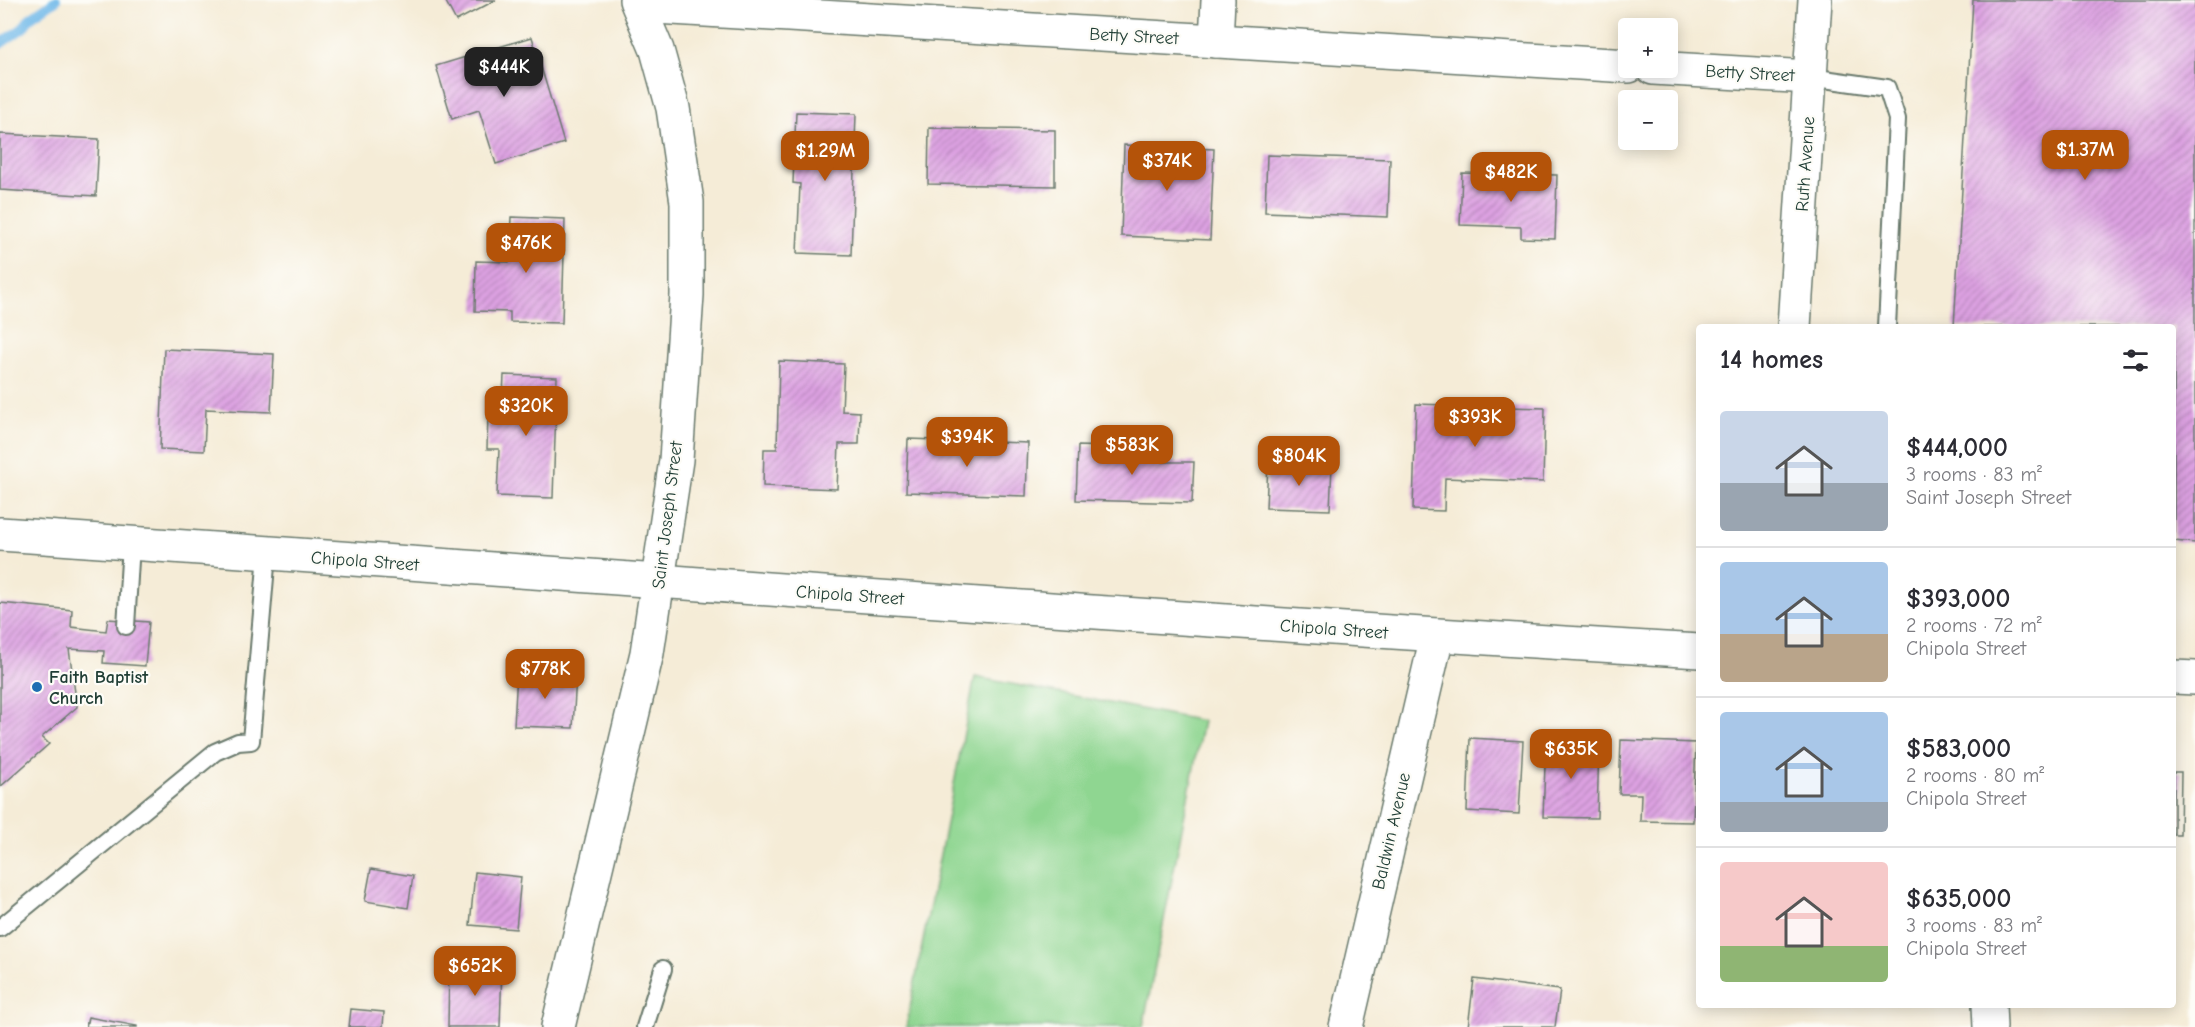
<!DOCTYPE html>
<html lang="en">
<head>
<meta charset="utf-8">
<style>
  :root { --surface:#fff; --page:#f7f7f7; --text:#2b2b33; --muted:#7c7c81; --line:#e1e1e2; --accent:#b45309 }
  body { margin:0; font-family:"Comic Neue",sans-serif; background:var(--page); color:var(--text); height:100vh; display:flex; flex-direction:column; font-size:22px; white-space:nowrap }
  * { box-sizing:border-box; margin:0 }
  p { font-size:20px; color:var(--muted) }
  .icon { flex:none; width:33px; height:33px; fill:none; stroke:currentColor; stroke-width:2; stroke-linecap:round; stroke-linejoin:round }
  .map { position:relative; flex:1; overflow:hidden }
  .sheet { position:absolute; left:1696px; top:324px; width:480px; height:684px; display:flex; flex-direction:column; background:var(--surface); border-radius:6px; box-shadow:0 3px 15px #0003 }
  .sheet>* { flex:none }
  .fabs { position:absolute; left:1618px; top:18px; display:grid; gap:12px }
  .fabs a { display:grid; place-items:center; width:60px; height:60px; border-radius:6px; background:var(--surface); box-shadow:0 3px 15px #0003; font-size:30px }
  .price { position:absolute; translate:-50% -51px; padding:0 14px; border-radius:12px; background:var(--accent); color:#fff; font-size:20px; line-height:39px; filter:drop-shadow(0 2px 3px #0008) }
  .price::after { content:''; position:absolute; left:50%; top:36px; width:18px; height:14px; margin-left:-9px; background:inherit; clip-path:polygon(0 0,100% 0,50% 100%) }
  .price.active { background:#222; color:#fff }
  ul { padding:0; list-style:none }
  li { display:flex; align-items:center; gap:18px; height:150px; padding:0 24px }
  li+li { border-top:2px solid var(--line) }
  li span { display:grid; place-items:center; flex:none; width:168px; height:120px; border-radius:6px; color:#555 }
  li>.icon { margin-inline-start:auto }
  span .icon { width:72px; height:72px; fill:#fffc; stroke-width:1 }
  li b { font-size:26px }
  h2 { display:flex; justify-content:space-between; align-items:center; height:72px; padding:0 24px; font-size:26px }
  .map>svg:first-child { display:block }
  .garden { fill:#8fd691; stroke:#578a62; stroke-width:1.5 }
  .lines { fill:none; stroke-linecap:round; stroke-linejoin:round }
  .stream { stroke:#71b9e9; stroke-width:10 }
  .building { fill:url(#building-hatch) }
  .service-casing { stroke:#6a7a6d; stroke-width:20 }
  .minor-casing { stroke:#6a7a6d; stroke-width:36 }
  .service { stroke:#fff; stroke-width:16 }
  .minor { stroke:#fff; stroke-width:33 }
  .poi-dot { fill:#1f6fb2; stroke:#fdfcf7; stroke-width:2 }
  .labels { text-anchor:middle; stroke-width:4.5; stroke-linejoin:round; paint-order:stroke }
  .street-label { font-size:18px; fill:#1f3d34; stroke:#fdfcf7 }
  .poi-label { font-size:18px; font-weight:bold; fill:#1f3d34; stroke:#fdfcf7; text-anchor:start }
</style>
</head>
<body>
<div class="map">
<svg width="2195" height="1027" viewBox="0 0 2195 1027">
  <defs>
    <pattern id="building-hatch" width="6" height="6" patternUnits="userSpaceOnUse" patternTransform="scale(1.5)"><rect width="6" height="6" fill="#dda1e2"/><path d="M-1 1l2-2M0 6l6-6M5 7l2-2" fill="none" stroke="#b384b8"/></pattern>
  </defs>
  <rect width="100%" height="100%" fill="#fdfcf7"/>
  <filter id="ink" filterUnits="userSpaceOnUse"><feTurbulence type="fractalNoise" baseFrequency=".0167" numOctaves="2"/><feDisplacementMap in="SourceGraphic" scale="12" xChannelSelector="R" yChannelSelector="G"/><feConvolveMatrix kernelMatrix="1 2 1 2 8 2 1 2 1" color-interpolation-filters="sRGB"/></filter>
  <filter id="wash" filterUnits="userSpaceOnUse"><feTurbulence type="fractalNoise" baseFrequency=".008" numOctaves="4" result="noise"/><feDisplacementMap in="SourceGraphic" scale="24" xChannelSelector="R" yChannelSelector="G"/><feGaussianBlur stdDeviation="1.35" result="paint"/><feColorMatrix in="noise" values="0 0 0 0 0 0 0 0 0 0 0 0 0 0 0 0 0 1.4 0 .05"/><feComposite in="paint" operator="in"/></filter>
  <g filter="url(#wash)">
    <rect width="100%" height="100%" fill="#f5ecd7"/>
    <polygon class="garden" points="975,677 1203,721 1143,1027 906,1027"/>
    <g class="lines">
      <polyline class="stream" points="0,44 23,28 30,18 56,0"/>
    </g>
    <g id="blocks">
      <g class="building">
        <polygon points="445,0 496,0 456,21"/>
        <polygon points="1973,0 2195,0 2195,543 2174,541 2174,327 1954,327"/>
        <polygon points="532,37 564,143 496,164 479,110 452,119 436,66"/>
        <polygon points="796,112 856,114 851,255 797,253 800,184 793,183"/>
        <polygon points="929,128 1055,130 1055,186 928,184"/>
        <polygon points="0,134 99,139 96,196 0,190"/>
        <polygon points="1124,145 1214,149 1210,240 1121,236"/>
        <polygon points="1267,155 1390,159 1388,217 1265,212"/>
        <polygon points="1462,173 1557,175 1555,239 1521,238 1521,227 1460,225"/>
        <polygon points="511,217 565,219 562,323 510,322 510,312 475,311 476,261 509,262"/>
        <polygon points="164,349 274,354 271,412 206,409 204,451 160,449"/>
        <polygon points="779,361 844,364 842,411 860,412 859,444 839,444 837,489 763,486 764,449 777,449"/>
        <polygon points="504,375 557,377 553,498 497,496 499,449 487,449 488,414 502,415"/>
        <polygon points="1416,404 1545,408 1543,482 1445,478 1444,511 1413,510"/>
        <polygon points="908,439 1028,443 1026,496 906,492"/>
        <polygon points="1078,446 1163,449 1163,462 1194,462 1192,503 1076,500"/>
        <polygon points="1268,463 1332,465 1330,510 1266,508"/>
        <polygon points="0,603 72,610 71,627 106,631 108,619 149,622 145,666 103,663 104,651 69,649 77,707 42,737 49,744 0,787"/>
        <polygon points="517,672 576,675 573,728 514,726"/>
        <polygon points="1470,738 1523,741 1519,814 1467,811"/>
        <polygon points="1546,740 1599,743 1597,818 1543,817"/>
        <polygon points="1621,740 1696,743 1693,822 1640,821 1641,794 1619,794"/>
        <polygon points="2174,772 2181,772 2180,835 2174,835"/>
        <polygon points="371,869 413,876 408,908 365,901"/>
        <polygon points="475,872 521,877 516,929 470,925"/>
        <polygon points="449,966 502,967 500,1027 448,1027"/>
        <polygon points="1474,979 1560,990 1555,1027 1468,1027"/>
        <polygon points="351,1009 384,1012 383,1027 349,1027"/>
        <polygon points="88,1017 137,1026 137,1027 86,1027"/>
      </g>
    </g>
  </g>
  <g filter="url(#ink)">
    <use href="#blocks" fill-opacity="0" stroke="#6a7a6d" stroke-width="1.5"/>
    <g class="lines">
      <g class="service-casing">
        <g id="service">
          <polyline points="1810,77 1887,88 1897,119 1887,327"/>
          <polyline points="126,626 131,544"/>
          <polyline points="0,928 215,752 238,742 251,741 267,554"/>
          <polyline points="645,1027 663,969"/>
        </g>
      </g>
      <g class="minor-casing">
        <g id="minor">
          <polyline points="639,6 1629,66"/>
          <polyline points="1216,41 1218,0"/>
          <polyline points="1653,68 1810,77"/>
          <polyline points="1794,327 1815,0"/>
          <path d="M0 534C566 573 1133 618 1700 651"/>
          <polyline points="2174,677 2195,678"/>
          <polyline points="1989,1005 1990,1027"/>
          <polyline points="558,1027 647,653 676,460 687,295 687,202 673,108 657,50 636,0"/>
          <polyline points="1346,1027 1437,636"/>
        </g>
      </g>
      <use href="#service" class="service"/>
      <use href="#minor" class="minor"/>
    </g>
  </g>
  <circle class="poi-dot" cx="37" cy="687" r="6"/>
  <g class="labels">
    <g class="street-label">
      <text transform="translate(1134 36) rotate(3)" y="6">Betty Street</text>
      <text transform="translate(1750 73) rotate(3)" y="6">Betty Street</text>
      <text transform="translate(1805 164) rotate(-86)" y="6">Ruth Avenue</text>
      <text transform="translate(667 515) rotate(-83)" y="6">Saint Joseph Street</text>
      <text transform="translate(365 561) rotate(4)" y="6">Chipola Street</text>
      <text transform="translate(850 595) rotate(4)" y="6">Chipola Street</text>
      <text transform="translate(1334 629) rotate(4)" y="6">Chipola Street</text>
      <text transform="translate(1391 831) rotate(-77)" y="6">Baldwin Avenue</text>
    </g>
    <g class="poi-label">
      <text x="49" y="683">Faith Baptist<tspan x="49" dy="21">Church</tspan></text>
    </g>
  </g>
</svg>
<div class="fabs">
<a>+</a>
<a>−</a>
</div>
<b class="price active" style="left:504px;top:98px">$444K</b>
<b class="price" style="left:2085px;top:181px">$1.37M</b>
<b class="price" style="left:825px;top:182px">$1.29M</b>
<b class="price" style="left:1167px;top:192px">$374K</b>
<b class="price" style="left:1511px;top:203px">$482K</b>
<b class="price" style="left:526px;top:274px">$476K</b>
<b class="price" style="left:526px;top:437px">$320K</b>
<b class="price" style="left:1475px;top:448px">$393K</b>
<b class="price" style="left:967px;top:468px">$394K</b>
<b class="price" style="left:1132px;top:476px">$583K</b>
<b class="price" style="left:1299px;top:487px">$804K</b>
<b class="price" style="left:545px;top:700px">$778K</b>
<b class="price" style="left:1571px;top:780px">$635K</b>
<b class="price" style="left:475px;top:997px">$652K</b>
<section class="sheet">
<h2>14 homes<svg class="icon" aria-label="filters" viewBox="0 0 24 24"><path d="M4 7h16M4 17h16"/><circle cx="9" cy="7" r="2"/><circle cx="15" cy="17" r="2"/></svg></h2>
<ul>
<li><span style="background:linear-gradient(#c9d6e8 60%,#9aa5b1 0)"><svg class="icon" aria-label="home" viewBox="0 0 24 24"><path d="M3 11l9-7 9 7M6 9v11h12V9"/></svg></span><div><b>$444,000</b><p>3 rooms · 83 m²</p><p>Saint Joseph Street</p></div></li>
<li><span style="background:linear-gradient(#a9c7e8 60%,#b9a48a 0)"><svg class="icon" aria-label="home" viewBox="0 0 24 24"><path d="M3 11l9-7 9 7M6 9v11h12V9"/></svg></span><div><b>$393,000</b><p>2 rooms · 72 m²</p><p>Chipola Street</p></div></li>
<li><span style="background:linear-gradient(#a9c7e8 75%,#9aa5b1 0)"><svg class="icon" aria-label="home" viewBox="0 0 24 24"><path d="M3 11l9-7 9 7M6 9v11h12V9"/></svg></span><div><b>$583,000</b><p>2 rooms · 80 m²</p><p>Chipola Street</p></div></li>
<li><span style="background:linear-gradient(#f6c9c9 70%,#8fb573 0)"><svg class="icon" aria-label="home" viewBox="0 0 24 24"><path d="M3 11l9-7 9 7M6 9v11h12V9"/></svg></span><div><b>$635,000</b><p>3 rooms · 83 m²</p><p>Chipola Street</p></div></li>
</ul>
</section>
</div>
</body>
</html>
